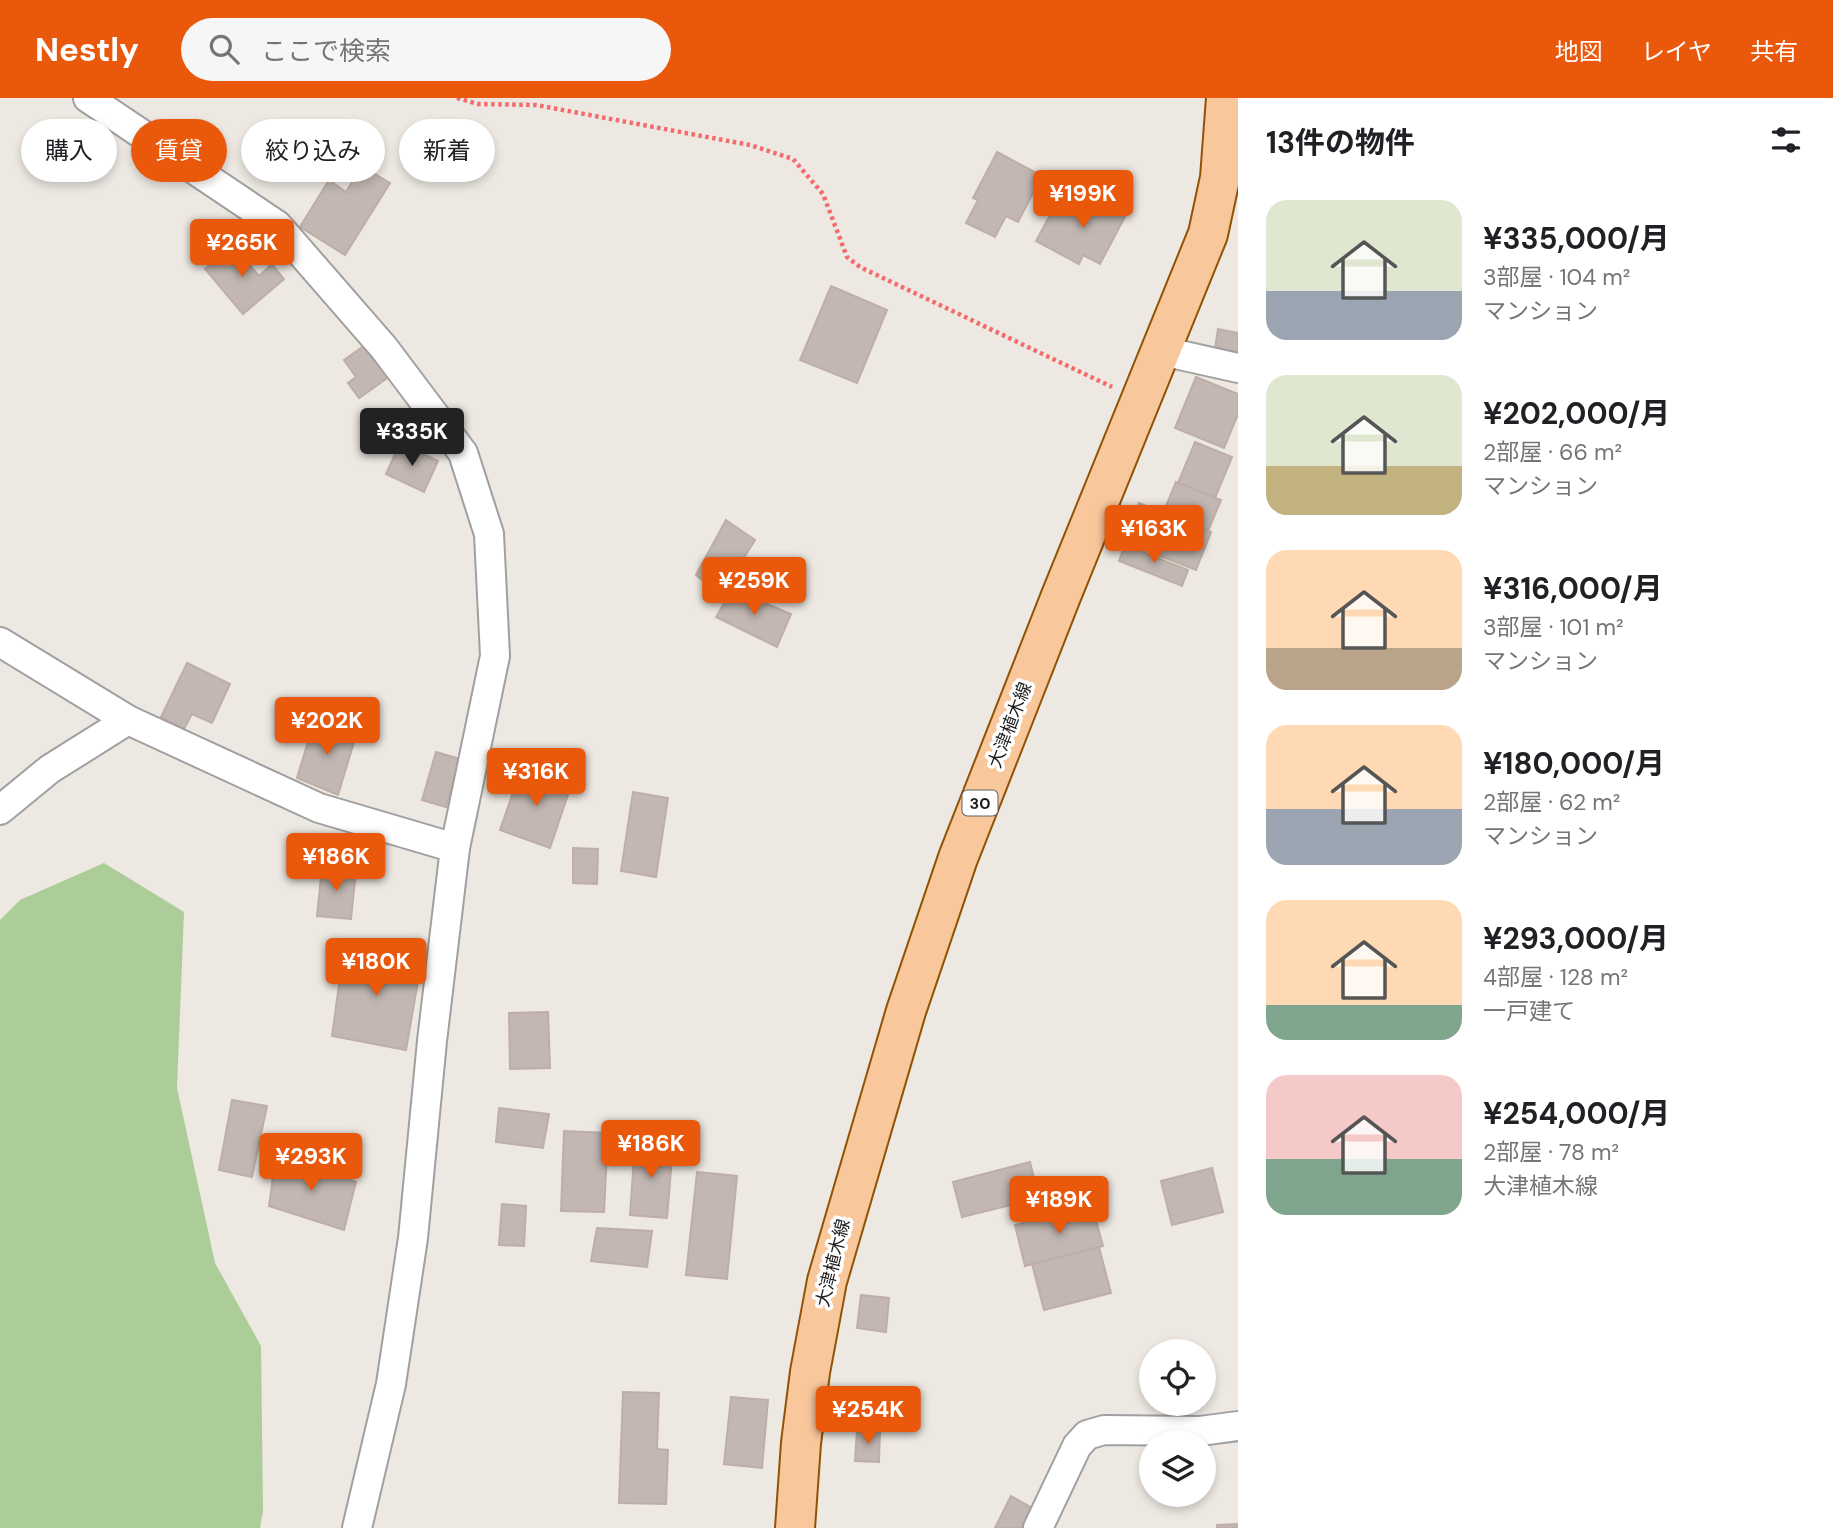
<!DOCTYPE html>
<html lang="ja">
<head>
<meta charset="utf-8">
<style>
  :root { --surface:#fff; --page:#f6f6f6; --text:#202124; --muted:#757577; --accent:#ea580c }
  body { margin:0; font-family:"DM Sans","Noto Sans JP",sans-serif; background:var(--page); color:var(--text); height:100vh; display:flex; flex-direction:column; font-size:26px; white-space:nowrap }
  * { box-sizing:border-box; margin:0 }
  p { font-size:23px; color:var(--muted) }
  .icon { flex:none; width:38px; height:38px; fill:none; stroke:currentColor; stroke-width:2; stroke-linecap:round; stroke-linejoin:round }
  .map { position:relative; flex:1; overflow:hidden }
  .panel { display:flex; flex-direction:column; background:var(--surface); width:595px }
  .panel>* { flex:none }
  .hud { position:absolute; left:21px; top:21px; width:665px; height:63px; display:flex; gap:14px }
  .fabs { position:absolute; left:1139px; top:1241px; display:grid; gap:14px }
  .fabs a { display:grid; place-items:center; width:77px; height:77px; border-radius:50%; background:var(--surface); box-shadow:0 4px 10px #0003; font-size:35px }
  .price { position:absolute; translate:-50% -60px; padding:0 16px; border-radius:7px; background:var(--accent); color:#fff; font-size:23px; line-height:46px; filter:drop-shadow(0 2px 4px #0008) }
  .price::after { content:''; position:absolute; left:50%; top:42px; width:21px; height:16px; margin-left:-10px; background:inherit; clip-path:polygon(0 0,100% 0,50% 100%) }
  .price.active { background:#222; color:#fff }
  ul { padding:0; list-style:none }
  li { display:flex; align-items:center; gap:21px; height:175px; padding:0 28px }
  li span { display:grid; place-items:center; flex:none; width:196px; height:140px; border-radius:21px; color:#555 }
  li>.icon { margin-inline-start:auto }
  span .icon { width:84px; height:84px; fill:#fffc; stroke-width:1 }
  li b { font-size:30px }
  h2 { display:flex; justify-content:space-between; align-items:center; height:84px; padding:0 28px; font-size:30px }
  .pill { padding:0 24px; border-radius:32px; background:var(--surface); box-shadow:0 4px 10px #0003; font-size:24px; line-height:63px }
  .pill.active { background:var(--accent); color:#fff }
  header { display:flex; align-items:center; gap:42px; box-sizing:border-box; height:98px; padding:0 35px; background:var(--accent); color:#fff }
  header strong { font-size:33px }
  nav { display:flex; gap:38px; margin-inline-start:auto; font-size:24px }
  .search { width:490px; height:63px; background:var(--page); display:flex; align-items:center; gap:18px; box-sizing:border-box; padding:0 24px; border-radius:38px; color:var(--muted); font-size:26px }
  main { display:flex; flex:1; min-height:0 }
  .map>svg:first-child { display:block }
  .forest { fill:#accc98 }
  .building { fill:#c2b7b2; stroke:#beaea5; stroke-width:2 }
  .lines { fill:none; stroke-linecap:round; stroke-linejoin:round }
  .minor-casing { stroke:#a0a0a0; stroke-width:32 }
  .primary-casing { stroke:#905304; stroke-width:42 }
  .path { stroke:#f56b6b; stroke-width:4.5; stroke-dasharray:3.5 3.5; stroke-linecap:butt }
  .minor { stroke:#fff; stroke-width:28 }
  .primary { stroke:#f9c79c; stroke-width:38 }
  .labels { text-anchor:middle; stroke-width:7; stroke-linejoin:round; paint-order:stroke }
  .shield { fill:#fff; stroke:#606060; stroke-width:2 }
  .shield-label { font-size:16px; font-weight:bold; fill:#1c1c1c }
  .street-label { font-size:18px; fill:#1c1c1c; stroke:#fff }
</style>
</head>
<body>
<header>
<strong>Nestly</strong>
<div class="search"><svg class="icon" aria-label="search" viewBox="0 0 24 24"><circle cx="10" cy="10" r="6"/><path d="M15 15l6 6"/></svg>ここで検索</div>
<nav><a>地図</a><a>レイヤ</a><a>共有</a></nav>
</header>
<main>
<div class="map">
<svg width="1238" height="1430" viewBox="0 0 1238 1430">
  <rect width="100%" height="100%" fill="#ede8e2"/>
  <polygon class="forest" points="104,765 184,814 177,990 215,1165 261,1248 263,1413 260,1430 0,1430 0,822 20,802"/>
  <g class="building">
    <polygon points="997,54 1042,78 1018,124 1006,118 995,139 966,125 978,102 973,100"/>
    <polygon points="362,68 390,85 345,157 300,129 329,82 346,94"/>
    <polygon points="1096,96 1128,113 1100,166 1083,157 1079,166 1036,143 1058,102 1085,116"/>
    <polygon points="233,148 259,178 272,166 284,181 243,216 205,171"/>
    <polygon points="831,188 887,212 857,285 800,262"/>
    <polygon points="1218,231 1238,235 1238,256 1215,251"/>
    <polygon points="371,243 393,276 359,300 348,285 356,279 344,262"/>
    <polygon points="1196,279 1238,296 1238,316 1224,350 1175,330"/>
    <polygon points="1195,344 1232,359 1215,400 1178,385"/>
    <polygon points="400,345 438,363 424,394 386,376"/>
    <polygon points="1176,384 1221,402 1208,433 1163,415"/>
    <polygon points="1139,405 1211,434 1196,472 1124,444"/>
    <polygon points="726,422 755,442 721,496 696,477"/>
    <polygon points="1125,447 1188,472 1182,488 1119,463"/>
    <polygon points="732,491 791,516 777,549 716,519"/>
    <polygon points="187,565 230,586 212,625 192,616 184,631 161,619"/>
    <polygon points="314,624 357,634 338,697 297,680"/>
    <polygon points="436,654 460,661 446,709 422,702"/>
    <polygon points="521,671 571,688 550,750 500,732"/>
    <polygon points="633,694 668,700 656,779 621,773"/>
    <polygon points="573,750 598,751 597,786 573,785"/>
    <polygon points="322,769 356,773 351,821 317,818"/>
    <polygon points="344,850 422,860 406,952 332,938"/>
    <polygon points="548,914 550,970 510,971 509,915"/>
    <polygon points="232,1002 267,1008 252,1079 219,1072"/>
    <polygon points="499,1010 549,1016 543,1050 496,1044"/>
    <polygon points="564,1033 608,1035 604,1114 561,1113"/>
    <polygon points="635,1045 673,1048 667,1120 630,1117"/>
    <polygon points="276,1057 356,1084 344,1132 269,1108"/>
    <polygon points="1030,1064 1039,1100 962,1119 953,1084"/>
    <polygon points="1212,1070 1223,1114 1172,1127 1161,1083"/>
    <polygon points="697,1074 737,1078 727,1181 686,1177"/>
    <polygon points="502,1106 526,1108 524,1148 499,1147"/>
    <polygon points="1092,1108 1103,1148 1025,1168 1015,1127"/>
    <polygon points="597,1130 652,1133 647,1169 591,1163"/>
    <polygon points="1099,1149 1111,1195 1044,1212 1032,1166"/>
    <polygon points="861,1197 889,1200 886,1234 857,1230"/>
    <polygon points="623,1294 659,1295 657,1351 668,1352 666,1406 619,1405"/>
    <polygon points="731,1299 768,1302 762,1370 724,1366"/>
    <polygon points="857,1332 880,1333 879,1364 855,1363"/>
    <polygon points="1011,1398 1039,1414 1030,1430 995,1430"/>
    <polygon points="1238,1426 1238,1430 1217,1430 1217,1427"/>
  </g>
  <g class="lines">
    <g class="minor-casing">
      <g id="minor">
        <polyline points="88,0 277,127 384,250 463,355 489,436 495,558 455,750 432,943 413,1140 391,1286 357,1430"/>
        <polyline points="1162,253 1238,270"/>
        <polyline points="0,544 128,622 319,710 455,750"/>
        <polyline points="0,712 50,671 128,622"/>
        <polyline points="1038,1430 1077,1348 1087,1337 1104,1332 1200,1333 1238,1328"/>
      </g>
    </g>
    <g class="primary-casing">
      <polyline id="primary" points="795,1430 801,1345 810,1274 827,1183 906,913 958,760 1061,498 1208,136 1220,80 1226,0"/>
    </g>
    <polyline class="path" points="457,0 478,6 536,7 750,47 793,61 823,96 847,159 860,169 1112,289"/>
    <use href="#minor" class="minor"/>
    <use href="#primary" class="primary"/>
  </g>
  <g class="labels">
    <rect class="shield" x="962.5" y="692.5" width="35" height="25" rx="5"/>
    <g class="shield-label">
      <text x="980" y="711">30</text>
    </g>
    <g class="street-label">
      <text transform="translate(1010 627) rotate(-69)" y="6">大津植木線</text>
      <text transform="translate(833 1165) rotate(-76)" y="6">大津植木線</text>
    </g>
  </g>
</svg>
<div class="fabs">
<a><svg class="icon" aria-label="locate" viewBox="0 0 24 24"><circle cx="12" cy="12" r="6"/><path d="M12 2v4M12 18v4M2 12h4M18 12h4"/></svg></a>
<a><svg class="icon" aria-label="layers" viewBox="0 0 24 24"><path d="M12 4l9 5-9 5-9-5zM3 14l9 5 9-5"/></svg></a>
</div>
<b class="price" style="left:1083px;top:132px">¥199K</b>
<b class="price" style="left:242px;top:181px">¥265K</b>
<b class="price active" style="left:412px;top:370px">¥335K</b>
<b class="price" style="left:1154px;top:467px">¥163K</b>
<b class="price" style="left:754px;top:519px">¥259K</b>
<b class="price" style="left:327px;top:659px">¥202K</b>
<b class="price" style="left:536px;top:710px">¥316K</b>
<b class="price" style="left:336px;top:795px">¥186K</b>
<b class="price" style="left:376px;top:900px">¥180K</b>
<b class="price" style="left:651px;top:1082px">¥186K</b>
<b class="price" style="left:311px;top:1095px">¥293K</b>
<b class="price" style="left:1059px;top:1138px">¥189K</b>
<b class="price" style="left:868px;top:1348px">¥254K</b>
<div class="hud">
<a class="pill">購入</a>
<a class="pill active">賃貸</a>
<a class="pill">絞り込み</a>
<a class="pill">新着</a>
</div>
</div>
<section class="panel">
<h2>13件の物件<svg class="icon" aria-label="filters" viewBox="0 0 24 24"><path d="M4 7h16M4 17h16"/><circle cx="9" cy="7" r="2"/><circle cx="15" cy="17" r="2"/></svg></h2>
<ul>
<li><span style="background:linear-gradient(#dfe7d0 65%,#9aa5b1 0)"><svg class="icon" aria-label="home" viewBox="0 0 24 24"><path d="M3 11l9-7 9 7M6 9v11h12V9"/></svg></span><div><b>¥335,000/月</b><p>3部屋 · 104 m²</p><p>マンション</p></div></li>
<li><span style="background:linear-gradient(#dfe7d0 65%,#c2b280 0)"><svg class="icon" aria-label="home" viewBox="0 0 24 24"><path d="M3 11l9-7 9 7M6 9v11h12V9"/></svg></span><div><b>¥202,000/月</b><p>2部屋 · 66 m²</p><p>マンション</p></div></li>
<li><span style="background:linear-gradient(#ffd9b3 70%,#b9a48a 0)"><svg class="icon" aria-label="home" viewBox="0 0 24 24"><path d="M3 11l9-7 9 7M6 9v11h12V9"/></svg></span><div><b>¥316,000/月</b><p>3部屋 · 101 m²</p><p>マンション</p></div></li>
<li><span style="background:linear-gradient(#ffd9b3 60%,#9aa5b1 0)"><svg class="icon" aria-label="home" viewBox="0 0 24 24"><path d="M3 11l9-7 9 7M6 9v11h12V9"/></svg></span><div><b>¥180,000/月</b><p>2部屋 · 62 m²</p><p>マンション</p></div></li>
<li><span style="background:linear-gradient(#ffd9b3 75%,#7fa58c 0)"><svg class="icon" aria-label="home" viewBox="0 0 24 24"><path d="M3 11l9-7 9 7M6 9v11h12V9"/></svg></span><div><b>¥293,000/月</b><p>4部屋 · 128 m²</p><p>一戸建て</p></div></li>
<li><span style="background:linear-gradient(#f6c9c9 60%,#7fa58c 0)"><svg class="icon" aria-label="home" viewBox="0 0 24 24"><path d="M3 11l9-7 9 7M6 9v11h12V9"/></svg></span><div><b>¥254,000/月</b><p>2部屋 · 78 m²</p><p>大津植木線</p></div></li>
</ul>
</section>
</main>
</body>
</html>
